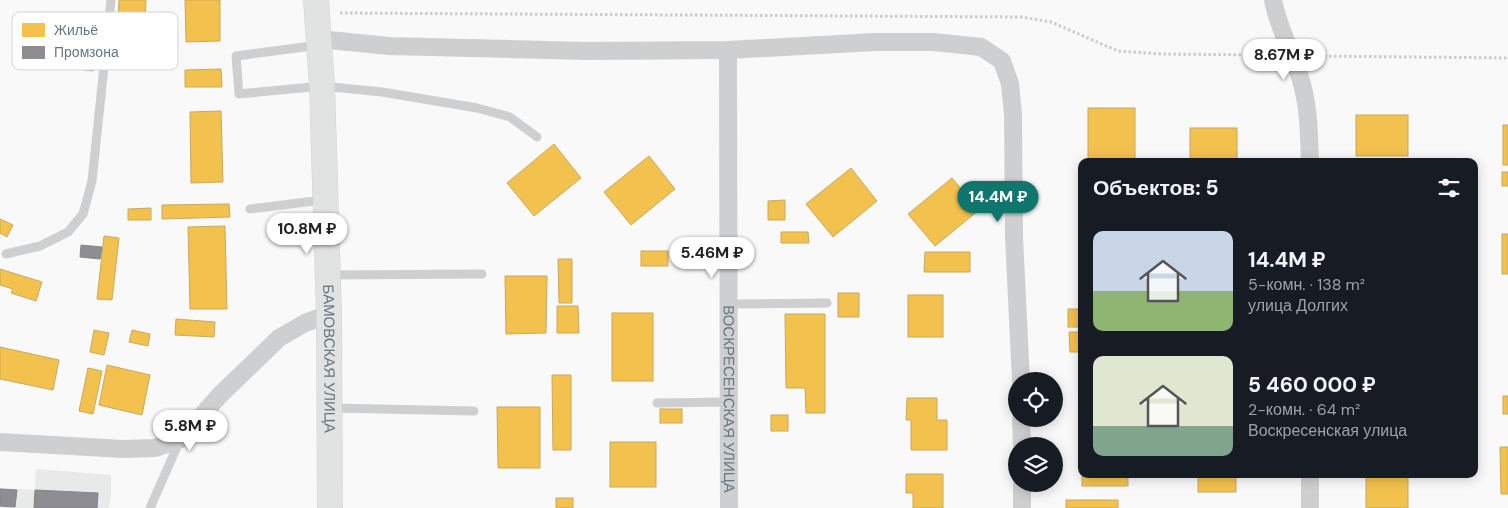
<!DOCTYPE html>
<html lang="ru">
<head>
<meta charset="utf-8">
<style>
  :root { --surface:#171b24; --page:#242831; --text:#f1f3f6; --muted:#9ea1a6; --accent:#0f766e }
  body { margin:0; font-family:"DM Sans",sans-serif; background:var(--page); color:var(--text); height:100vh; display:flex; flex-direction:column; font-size:19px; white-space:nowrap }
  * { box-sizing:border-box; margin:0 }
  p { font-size:16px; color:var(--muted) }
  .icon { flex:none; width:28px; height:28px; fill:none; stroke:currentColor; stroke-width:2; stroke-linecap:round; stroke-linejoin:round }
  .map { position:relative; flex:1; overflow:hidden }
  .panel { position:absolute; left:1078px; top:158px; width:400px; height:320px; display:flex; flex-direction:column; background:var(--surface); border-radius:10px; box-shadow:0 2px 12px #0003 }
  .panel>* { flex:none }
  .controls { position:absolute; left:1008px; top:372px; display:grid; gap:10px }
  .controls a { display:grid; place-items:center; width:55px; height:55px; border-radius:50%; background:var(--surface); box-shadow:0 2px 12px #0003; font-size:25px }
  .price { position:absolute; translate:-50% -42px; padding:0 11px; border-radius:18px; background:#fff; color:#222; font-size:16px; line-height:32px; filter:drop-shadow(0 1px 2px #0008) }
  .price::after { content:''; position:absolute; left:50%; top:30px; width:15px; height:11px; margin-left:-8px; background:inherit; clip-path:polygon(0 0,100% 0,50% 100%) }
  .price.current { background:var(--accent); color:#fff }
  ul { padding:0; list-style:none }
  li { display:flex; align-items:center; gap:15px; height:125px; padding:0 15px }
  li span { display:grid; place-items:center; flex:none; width:140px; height:100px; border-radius:10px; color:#555 }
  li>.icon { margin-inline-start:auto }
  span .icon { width:60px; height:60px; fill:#fffc; stroke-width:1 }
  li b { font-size:21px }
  h2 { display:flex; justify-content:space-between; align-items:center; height:60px; padding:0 15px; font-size:21px }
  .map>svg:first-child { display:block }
  .built { fill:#e8e9e9 }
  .homes { fill:#f2c14e; stroke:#c8aa5e }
  .industry { fill:#8d8d92; stroke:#81868e }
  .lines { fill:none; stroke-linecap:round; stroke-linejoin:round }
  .secondary-casing { stroke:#d5d6d7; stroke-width:26 }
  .path { stroke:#cbcccd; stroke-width:3; stroke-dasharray:2.5 2.5; stroke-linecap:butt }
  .lane { stroke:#cecfd0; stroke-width:9 }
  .street { stroke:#cecfd0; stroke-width:18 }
  .secondary { stroke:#e1e2e2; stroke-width:25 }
  .labels { text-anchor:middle; stroke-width:5; stroke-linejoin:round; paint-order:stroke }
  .street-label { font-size:15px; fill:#657683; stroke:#fff }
  .key { fill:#fff; stroke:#d1d6da; stroke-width:1 }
  .key-label { font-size:14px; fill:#657683 }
</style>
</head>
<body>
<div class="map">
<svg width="1508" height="508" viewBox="0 0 1508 508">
  <rect width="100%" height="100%" fill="#f9f9f9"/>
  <polygon class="built" points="36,469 111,475 111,496 109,508 0,508 0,488 35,490"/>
  <g class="homes">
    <polygon points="119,0 146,0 144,37 130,36 130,41 117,40"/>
    <polygon points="185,0 220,0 220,41 186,42"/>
    <polygon points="82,38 97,40 93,71 78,69"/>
    <polygon points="221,69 222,87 185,87 185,70"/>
    <rect x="1088" y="108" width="47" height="53"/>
    <polygon points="221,111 223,182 191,183 190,112"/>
    <rect x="1356" y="115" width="52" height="41"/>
    <rect x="1503" y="125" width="5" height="40"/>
    <rect x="1190" y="128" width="47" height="33"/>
    <polygon points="554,144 581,178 534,216 507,183"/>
    <polygon points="649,156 675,189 631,225 604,192"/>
    <polygon points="851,168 877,201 833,237 806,204"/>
    <rect x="1502" y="172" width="6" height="14"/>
    <polygon points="952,178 979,210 935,246 908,214"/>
    <polygon points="785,200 785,220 768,220 768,201"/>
    <polygon points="229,204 230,217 162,219 162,205"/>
    <polygon points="151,208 151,220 128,220 128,209"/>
    <polygon points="0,219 13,225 7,237 0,233"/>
    <polygon points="225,226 227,309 190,309 188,227"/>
    <polygon points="781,232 808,232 809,243 781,243"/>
    <rect x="1502" y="234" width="6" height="40"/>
    <polygon points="104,236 119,238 112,300 97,299"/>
    <rect x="641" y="251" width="27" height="15"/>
    <polygon points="925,252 970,252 970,272 924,272"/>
    <polygon points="558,259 572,259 572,303 559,303"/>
    <polygon points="0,269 42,282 36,301 11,293 13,289 0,285"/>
    <polygon points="505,276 547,276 546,333 506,334"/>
    <rect x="838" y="293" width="21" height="24"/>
    <rect x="908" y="295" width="35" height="42"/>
    <polygon points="557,306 578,306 579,333 557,333"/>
    <rect x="1068" y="309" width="13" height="18"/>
    <rect x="612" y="313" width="41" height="68"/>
    <polygon points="785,314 825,314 825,413 806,413 805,388 786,388"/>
    <polygon points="176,319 215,322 214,337 175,335"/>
    <polygon points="94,330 109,333 104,355 90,352"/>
    <polygon points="132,330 150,334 148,346 129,342"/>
    <polygon points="1069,332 1081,332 1081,352 1070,352"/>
    <polygon points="0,347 59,360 53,390 0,379"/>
    <polygon points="107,365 150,375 142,415 99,405"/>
    <polygon points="88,368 102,371 93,414 79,411"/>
    <polygon points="552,375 571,375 571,450 553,450"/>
    <rect x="1503" y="396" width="5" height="18"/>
    <polygon points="907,398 937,398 937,420 947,420 947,450 911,450 911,420 906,420"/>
    <polygon points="497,407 540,407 540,468 498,468"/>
    <rect x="660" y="409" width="22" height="14"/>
    <rect x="771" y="415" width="17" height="16"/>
    <rect x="610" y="442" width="46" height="45"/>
    <polygon points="1500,447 1508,447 1508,494 1501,494"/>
    <polygon points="906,474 943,474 943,508 913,508 913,493 906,493"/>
    <rect x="1082" y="474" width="46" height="12"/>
    <rect x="1198" y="474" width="38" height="18"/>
    <rect x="1366" y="474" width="42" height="34"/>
    <rect x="556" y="498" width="17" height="10"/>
    <rect x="1066" y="500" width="52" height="8"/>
  </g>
  <g class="industry">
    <polygon points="81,245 102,247 100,259 80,257"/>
    <polygon points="0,489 17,490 15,507 0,506"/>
    <polygon points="35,490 98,493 97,508 34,508"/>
  </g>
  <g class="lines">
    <g class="secondary-casing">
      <g id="secondary">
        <path id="s2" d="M316 0 322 86 329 314 330 508"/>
      </g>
    </g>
    <g class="path">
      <polyline points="340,13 1022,17 1051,22 1118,51 1161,54 1272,55"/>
      <polyline points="1314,56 1508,58"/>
    </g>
    <g class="lane">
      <polyline points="319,45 236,56 239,94 322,86 382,92 477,108 510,117 537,137"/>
      <polyline points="250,209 323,200"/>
      <polyline points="6,254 40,246 68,232 83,214 92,181 111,0"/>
      <polyline points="330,275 482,274"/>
      <polyline points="728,304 827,303"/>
      <polyline points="657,403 729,402"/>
      <polyline points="332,408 474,411"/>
      <polyline points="150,508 180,440"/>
    </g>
    <g class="street">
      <path d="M1273 0C1279 32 1296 58 1303 88 1309 112 1309 137 1310 161"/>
      <polyline points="319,39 389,46 586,51 728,50 875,42 934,42 981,47 1002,61 1010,84 1013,114 1014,237 1021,381"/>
      <path id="s1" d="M728 50 729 508"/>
      <polyline points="1021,419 1022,446"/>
      <polyline points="0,442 123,449 155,448 181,439 220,395 279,338 305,323 329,314"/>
      <polyline points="1310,474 1310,508"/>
      <polyline points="1022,484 1022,508"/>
    </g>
    <use href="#secondary" class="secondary"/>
  </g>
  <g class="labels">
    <g class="street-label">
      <text dy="5" stroke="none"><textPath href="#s2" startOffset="359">БАМОВСКАЯ УЛИЦА</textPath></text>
      <text dy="5" stroke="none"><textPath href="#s1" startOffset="349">ВОСКРЕСЕНСКАЯ УЛИЦА</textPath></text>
    </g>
  </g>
  <rect x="12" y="12" width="166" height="58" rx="8" class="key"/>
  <rect x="22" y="23" width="23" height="14" fill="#f2c14e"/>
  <rect x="22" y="46" width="23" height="13" fill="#8d8d92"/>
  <g class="key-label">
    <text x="54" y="35">Жильё</text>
    <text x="54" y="57">Промзона</text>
  </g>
</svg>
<div class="controls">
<a><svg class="icon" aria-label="locate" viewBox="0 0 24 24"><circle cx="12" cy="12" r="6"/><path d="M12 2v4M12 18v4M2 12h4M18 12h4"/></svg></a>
<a><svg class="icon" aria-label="layers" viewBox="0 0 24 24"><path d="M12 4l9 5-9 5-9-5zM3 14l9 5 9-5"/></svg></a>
</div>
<b class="price" style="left:1284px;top:81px">8.67M ₽</b>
<b class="price current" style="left:998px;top:223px">14.4M ₽</b>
<b class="price" style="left:307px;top:255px">10.8M ₽</b>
<b class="price" style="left:712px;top:279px">5.46M ₽</b>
<b class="price" style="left:190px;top:452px">5.8M ₽</b>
<section class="panel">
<h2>Объектов: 5<svg class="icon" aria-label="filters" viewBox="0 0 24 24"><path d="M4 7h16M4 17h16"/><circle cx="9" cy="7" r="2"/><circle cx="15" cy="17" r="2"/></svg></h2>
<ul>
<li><span style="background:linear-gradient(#c9d6e8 60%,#8fb573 0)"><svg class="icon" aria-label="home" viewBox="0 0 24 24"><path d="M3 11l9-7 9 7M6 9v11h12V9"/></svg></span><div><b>14.4M ₽</b><p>5-комн. · 138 m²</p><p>улица Долгих</p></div></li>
<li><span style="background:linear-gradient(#dfe7d0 70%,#7fa58c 0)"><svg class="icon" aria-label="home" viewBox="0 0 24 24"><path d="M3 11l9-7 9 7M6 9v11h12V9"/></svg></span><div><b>5 460 000 ₽</b><p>2-комн. · 64 m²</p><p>Воскресенская улица</p></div></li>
</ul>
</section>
</div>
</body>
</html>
